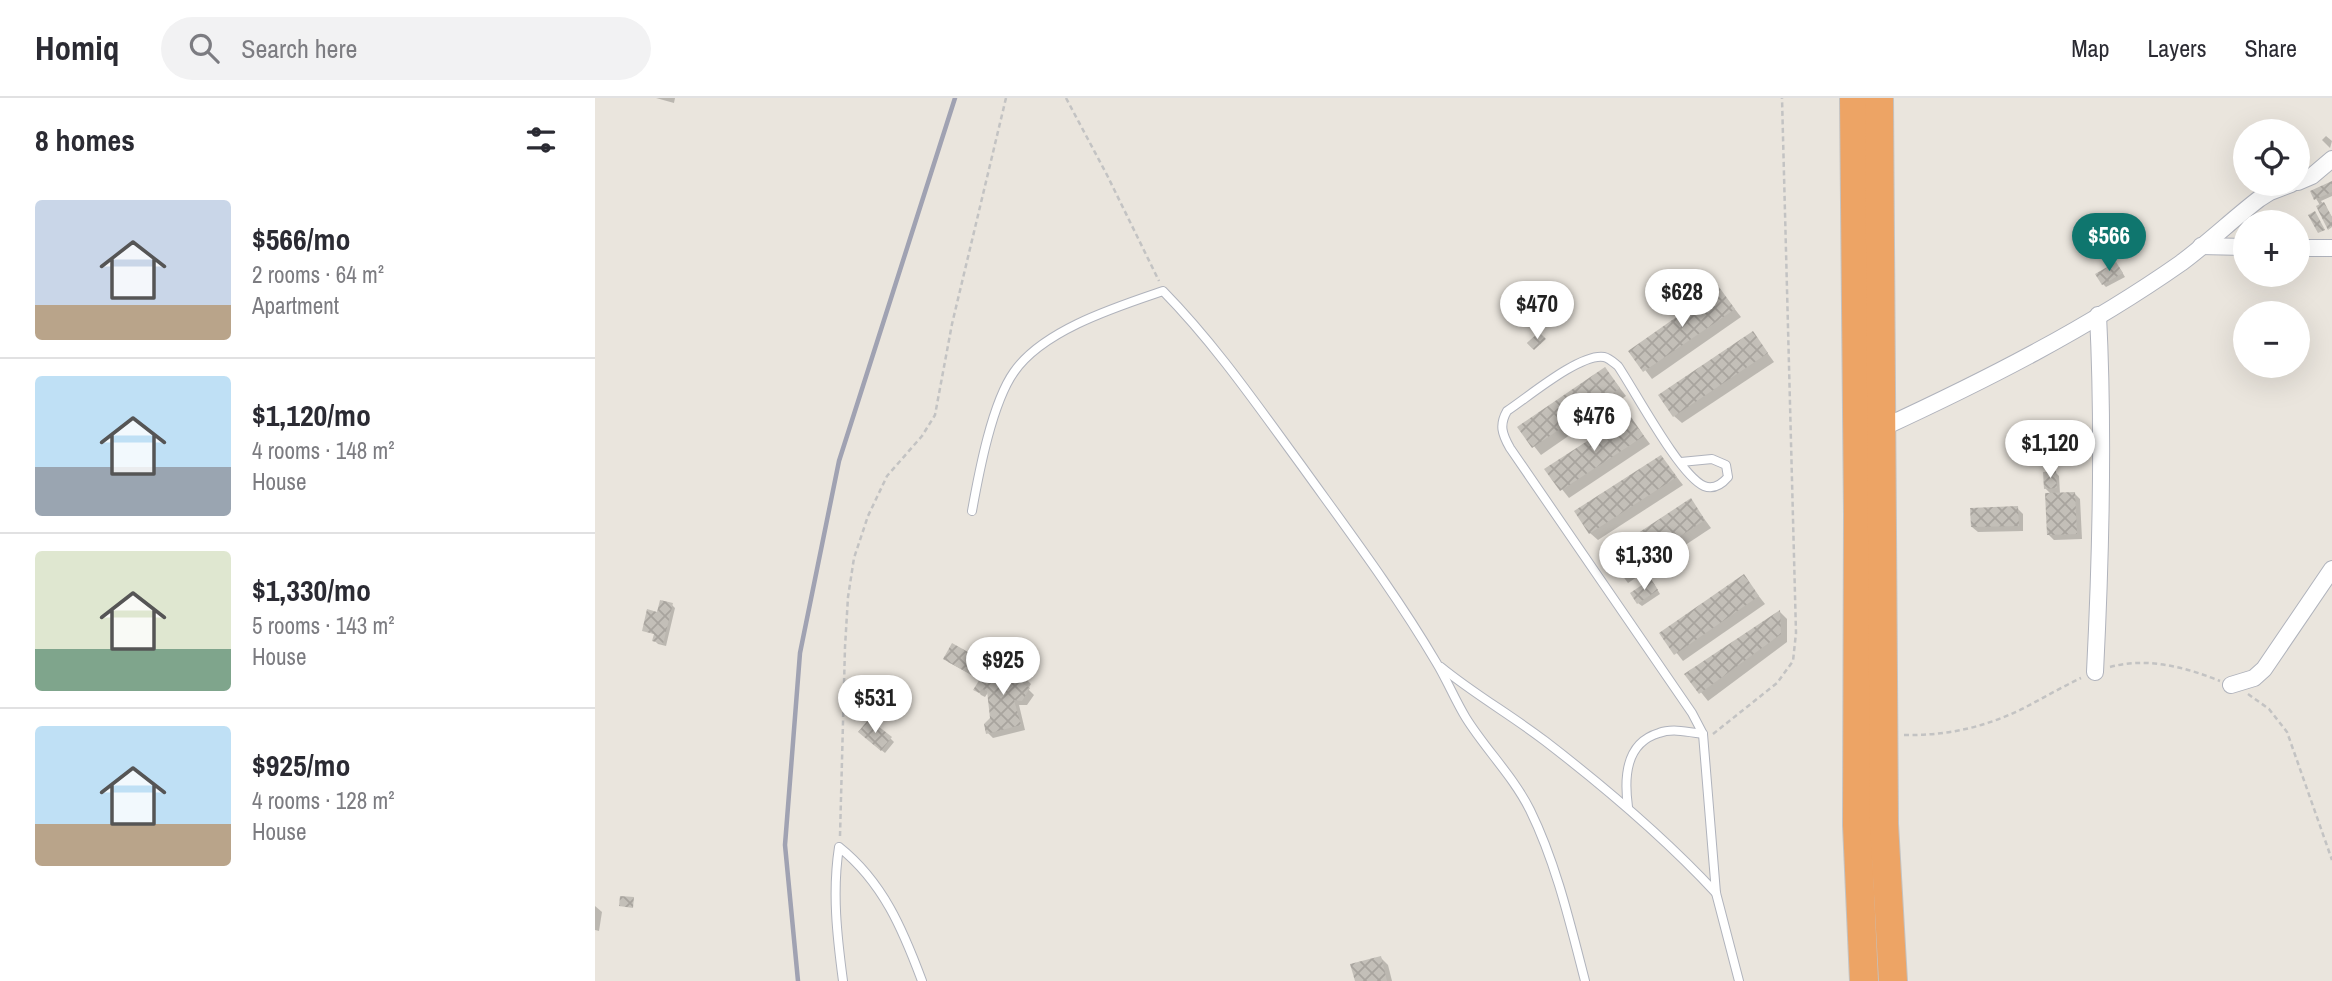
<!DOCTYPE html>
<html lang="en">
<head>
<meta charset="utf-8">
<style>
  :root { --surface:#fff; --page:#f2f2f3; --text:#2b2b33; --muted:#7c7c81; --line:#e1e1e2; --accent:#0f766e }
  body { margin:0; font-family:"Archivo Narrow",sans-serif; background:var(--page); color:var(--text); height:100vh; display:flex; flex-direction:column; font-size:26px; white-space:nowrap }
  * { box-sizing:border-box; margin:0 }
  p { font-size:23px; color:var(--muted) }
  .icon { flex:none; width:38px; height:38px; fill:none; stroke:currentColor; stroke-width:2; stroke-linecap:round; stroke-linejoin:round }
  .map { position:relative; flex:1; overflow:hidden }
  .details { display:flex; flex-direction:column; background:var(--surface); width:595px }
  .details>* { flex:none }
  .controls { position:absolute; left:1638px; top:21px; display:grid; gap:14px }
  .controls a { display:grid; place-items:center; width:77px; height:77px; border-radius:50%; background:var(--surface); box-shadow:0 7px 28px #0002; font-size:35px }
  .price { position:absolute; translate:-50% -60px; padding:0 16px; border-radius:24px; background:#fff; color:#222; font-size:23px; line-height:46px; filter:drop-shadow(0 2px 4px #0008) }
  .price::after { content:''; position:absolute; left:50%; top:42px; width:21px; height:16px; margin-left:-10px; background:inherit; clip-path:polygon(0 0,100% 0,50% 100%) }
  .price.active { background:var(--accent); color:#fff }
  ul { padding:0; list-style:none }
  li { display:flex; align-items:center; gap:21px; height:175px; padding:0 35px }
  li+li { border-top:2px solid var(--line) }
  li span { display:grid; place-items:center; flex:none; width:196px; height:140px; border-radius:7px; color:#555 }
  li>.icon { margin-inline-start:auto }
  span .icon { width:84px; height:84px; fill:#fffc; stroke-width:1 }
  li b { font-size:30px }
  h2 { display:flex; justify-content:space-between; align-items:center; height:84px; padding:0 35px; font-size:30px }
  header { display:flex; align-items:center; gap:42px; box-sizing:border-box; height:98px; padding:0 35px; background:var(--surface); border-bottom:2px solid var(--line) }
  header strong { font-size:33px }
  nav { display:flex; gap:38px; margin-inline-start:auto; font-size:24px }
  .search { width:490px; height:63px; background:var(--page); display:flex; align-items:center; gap:18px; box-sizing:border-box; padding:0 24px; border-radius:38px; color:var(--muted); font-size:26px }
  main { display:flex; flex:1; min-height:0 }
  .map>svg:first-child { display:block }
  .shadow { fill:#0003 }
  .building { fill:url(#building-cross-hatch) }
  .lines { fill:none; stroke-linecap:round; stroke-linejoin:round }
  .lane-casing { stroke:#b0b3bc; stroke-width:10 }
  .street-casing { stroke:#b0b3bc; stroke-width:18 }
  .highway-casing { stroke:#c3c3c3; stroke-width:30 }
  .path { stroke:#c3c3c3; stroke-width:2.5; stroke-dasharray:5 3.5; stroke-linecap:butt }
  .lane { stroke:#fff; stroke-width:8 }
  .street { stroke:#fff; stroke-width:16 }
  .highway { stroke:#eda465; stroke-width:28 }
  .rail { stroke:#a0a2b2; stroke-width:4.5 }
</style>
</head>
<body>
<header>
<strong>Homiq</strong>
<div class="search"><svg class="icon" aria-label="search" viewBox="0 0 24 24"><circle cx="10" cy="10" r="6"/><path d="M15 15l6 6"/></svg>Search here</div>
<nav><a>Map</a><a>Layers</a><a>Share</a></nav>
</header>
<main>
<section class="details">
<h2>8 homes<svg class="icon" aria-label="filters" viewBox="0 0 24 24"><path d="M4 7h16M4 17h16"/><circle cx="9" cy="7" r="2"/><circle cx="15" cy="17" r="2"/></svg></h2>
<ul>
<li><span style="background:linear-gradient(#c9d6e8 75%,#b9a48a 0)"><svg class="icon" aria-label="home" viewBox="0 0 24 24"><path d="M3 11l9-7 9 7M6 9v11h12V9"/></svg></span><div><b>$566/mo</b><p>2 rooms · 64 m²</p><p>Apartment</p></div></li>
<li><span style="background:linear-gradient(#bfe0f5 65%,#9aa5b1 0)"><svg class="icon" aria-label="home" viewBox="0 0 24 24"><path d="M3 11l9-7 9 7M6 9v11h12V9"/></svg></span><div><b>$1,120/mo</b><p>4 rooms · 148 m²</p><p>House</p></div></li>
<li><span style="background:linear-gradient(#dfe7d0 70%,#7fa58c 0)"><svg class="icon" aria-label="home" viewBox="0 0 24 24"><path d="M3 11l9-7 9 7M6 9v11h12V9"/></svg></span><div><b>$1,330/mo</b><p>5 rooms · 143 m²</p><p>House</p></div></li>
<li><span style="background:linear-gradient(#bfe0f5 70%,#b9a48a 0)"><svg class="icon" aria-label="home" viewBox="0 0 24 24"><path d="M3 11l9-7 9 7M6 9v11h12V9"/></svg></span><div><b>$925/mo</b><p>4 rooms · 128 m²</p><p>House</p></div></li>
</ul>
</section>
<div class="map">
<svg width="1737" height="883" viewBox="0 0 1737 883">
  <defs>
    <pattern id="building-cross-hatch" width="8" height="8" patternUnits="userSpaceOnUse" patternTransform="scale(1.75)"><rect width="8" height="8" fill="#c3bfb8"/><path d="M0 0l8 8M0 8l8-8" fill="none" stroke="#a8a49e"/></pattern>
  </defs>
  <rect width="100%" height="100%" fill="#eae5dd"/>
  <g class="shadow">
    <polygon points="61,0 80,0 79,5"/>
    <polygon points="1731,38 1737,43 1735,50 1727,42"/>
    <polygon points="1737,84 1737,98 1726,103 1737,119 1737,127 1717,94"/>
    <polygon points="1524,169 1530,179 1511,189 1508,186"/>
    <polygon points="1124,191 1146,219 1057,281 1036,253"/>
    <polygon points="1158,235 1179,264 1087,325 1079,318"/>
    <polygon points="1010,271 1031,298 946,357 925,330"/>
    <polygon points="1034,318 1055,346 974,400 951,371"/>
    <polygon points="1066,359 1088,387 1003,442 995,435"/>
    <polygon points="1461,375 1464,378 1465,396 1480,396 1485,401 1487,441 1459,442 1453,436 1456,396 1450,390"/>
    <polygon points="1096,403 1116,430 1033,485 1012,457"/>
    <polygon points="1422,410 1428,416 1428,433 1383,434 1377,429"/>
    <polygon points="1148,478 1170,506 1088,563 1066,535"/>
    <polygon points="1059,486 1065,496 1047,508 1043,505"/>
    <polygon points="77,507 80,510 71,548 63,546 59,542 61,537 49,532"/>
    <polygon points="1185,514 1192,521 1192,544 1113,603 1092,577"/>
    <polygon points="358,547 409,579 431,581 436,586 433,591 439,597 432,607 424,607 430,632 398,640 393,635 397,621 394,593 390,599 386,597 381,591 386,582 353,564"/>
    <polygon points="268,637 296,641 299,644 290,655"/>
    <polygon points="0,808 7,814 4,833 0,832"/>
    <polygon points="786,860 793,867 797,883 761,883"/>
  </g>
  <g class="building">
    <polygon points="1737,83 1737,94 1719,102 1715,93"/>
    <polygon points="1729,104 1737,119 1737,129 1733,132 1721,108"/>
    <polygon points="1720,113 1730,132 1723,135 1713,117"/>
    <polygon points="1521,164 1528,175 1507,187 1500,176"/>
    <polygon points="1124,189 1140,211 1048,274 1033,253"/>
    <polygon points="1158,233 1173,255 1078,319 1063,297"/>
    <polygon points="944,234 951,241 939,252 932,245"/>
    <polygon points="1010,269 1025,290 937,350 922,329"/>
    <polygon points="1034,316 1049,338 965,393 949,371"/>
    <polygon points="1066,357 1082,379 994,436 979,413"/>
    <polygon points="1461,373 1462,390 1449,391 1448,374"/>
    <polygon points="1480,394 1482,436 1452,437 1450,395"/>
    <polygon points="1096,400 1110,422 1024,478 1010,457"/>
    <polygon points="1423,408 1424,428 1376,429 1375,410"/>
    <polygon points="1149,476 1164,498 1079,557 1064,535"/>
    <polygon points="1056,481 1063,492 1042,506 1035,495"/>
    <polygon points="65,502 78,505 68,546 57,543 59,536 47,533 52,511 62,514"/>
    <polygon points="1185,512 1186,536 1104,596 1089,576"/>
    <polygon points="357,545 389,563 380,579 348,561"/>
    <polygon points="394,567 409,577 414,568 432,579 428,586 435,590 427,603 419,602 426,627 391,636 389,626 395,620 392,593 387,591 384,595 378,592"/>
    <polygon points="274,621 297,639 286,653 263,634"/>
    <polygon points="25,798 39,799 38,810 24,808"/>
    <polygon points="786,858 792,883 760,883 755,866"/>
  </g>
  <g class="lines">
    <g class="lane-casing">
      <g id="lane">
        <path d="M1086 364 1117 361 1131 367 1133 379C1127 386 1119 392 1109 388 1085 378 1040 293 1023 268 1018 264 1014 260 1009 259 985 255 932 300 912 313 904 327 907 336 915 350L1097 615 1108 636 1121 795 1144 883"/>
        <path d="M377 413C384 374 397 305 419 274 448 232 521 209 568 193 620 246 662 307 706 367 752 431 801 496 841 564 852 582 860 602 871 620 891 652 918 678 935 712 961 765 975 825 990 883"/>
        <path d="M846 569C879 596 916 617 950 643 1011 690 1069 739 1121 795"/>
        <path d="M1033 709C1029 680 1030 645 1064 635 1077 630 1094 634 1108 636"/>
        <path d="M248 883C242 838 237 794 244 749 288 784 308 832 327 883"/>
      </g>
    </g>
    <g class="street-casing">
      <g id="street">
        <polyline points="1703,84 1717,78 1737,61"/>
        <polyline points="1606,148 1650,149"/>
        <polyline points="1703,150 1737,150"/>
        <path d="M1285 331C1389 283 1492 231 1586 165 1613 145 1638 121 1664 101L1675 94 1696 86"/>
        <path d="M1500 574C1506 455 1509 336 1503 217"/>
        <polyline points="1636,587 1659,580 1669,571 1737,471"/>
      </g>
    </g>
    <g class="highway-casing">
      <g id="highway">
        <polyline points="1259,0 1263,416 1262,727 1269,883"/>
        <polyline points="1284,0 1289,726 1298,883"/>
      </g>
    </g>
    <g class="path">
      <polyline points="471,0 512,77 564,183"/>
      <path d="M1515 569C1553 559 1590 569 1625 583"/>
      <polyline points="1653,596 1674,611 1692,634 1737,762"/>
      <polyline points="1118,636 1182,585 1198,563 1201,535 1187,0"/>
      <path d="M1309 637C1351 638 1391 629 1429 610 1448 600 1467 589 1486 580"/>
      <polyline points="245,738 250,549 253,499 259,460 273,418 292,378 327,338 340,317 357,226 411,0"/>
    </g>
    <use href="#lane" class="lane"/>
    <use href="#street" class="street"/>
    <use href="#highway" class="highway"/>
    <polyline class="rail" points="203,883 190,747 205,555 244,363 360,0"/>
  </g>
</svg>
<div class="controls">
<a><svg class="icon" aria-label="locate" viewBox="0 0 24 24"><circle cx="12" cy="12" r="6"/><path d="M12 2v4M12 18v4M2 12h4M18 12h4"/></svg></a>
<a>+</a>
<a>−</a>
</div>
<b class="price active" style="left:1514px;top:175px">$566</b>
<b class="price" style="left:1087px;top:231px">$628</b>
<b class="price" style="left:942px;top:243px">$470</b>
<b class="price" style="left:999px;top:355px">$476</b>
<b class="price" style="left:1455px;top:382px">$1,120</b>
<b class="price" style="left:1049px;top:494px">$1,330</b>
<b class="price" style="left:408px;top:599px">$925</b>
<b class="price" style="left:280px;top:637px">$531</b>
</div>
</main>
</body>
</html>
